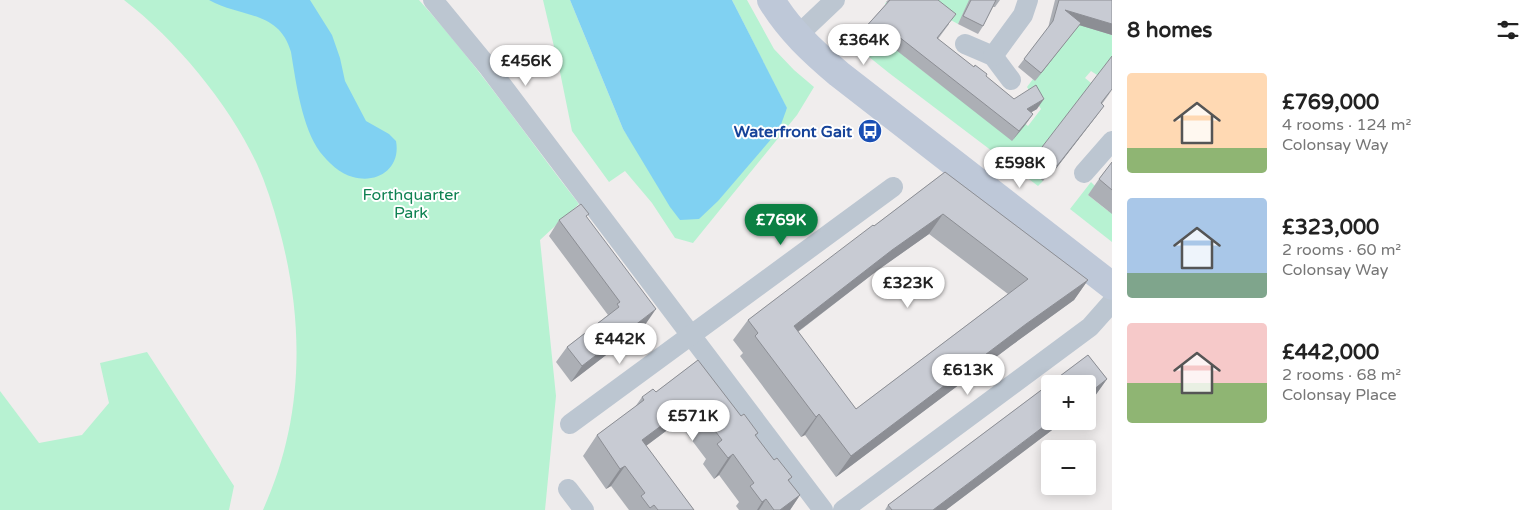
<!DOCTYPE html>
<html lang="en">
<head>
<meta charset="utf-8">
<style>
  :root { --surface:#fff; --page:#f6f6f6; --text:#222; --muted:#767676; --accent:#0b8043 }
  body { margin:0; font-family:"Varela Round",sans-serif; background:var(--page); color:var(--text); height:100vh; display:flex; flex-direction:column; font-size:19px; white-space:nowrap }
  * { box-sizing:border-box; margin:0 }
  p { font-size:16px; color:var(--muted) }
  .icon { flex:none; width:28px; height:28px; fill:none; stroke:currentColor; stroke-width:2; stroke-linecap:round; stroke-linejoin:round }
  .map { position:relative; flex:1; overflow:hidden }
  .side { display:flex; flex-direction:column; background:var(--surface); width:425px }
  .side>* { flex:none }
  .tools { position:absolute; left:1041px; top:375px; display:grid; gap:10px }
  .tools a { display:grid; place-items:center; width:55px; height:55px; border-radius:5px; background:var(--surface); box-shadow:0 2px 12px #0003; font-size:25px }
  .price { position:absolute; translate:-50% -42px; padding:0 11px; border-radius:18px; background:#fff; color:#222; font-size:16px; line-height:32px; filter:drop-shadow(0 1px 2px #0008) }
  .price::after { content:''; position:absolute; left:50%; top:30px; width:15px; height:11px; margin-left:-8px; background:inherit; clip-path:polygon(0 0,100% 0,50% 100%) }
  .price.on { background:var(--accent); color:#fff }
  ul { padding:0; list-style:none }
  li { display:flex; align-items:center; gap:15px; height:125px; padding:0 15px }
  li span { display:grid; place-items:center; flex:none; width:140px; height:100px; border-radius:5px; color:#555 }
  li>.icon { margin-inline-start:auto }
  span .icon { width:60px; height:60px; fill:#fffc; stroke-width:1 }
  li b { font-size:21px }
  h2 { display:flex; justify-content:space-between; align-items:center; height:60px; padding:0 15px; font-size:21px }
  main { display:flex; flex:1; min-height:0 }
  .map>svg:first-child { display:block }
  .green { fill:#b7f2d2 }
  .water { fill:#80d1f2 }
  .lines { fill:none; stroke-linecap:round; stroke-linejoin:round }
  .street { stroke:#bcc6d1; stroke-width:20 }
  .secondary { stroke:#bec8d8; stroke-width:28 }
  .wall { fill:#acafb5; fill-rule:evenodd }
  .shaded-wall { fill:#8c8e94 }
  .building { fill:#c8cbd3; stroke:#8c8e94; fill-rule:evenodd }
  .labels { text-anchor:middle; stroke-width:4; stroke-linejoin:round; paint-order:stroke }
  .transit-label { font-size:16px; font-weight:bold; fill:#164399; stroke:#fff; text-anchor:end }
  .park-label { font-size:16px; fill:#0f8252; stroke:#fff }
</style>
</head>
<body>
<main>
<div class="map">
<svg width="1112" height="510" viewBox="0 0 1112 510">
  <rect width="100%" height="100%" fill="#f0eded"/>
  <g class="green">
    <path d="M124 0H419C477 64 526 136 579 204L540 240 556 396 545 510H263C304 420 305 323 279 228 273 206 266 184 257 164 229 104 176 40 124 0Z"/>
    <polygon points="543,0 570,0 623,129 641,156 787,109 732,0 747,0 774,49 794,70 814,87 797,115 693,243 675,238 652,203 625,171 609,182 572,131 560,72"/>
    <polygon points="917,0 970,0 958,24 936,12 905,57 941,85 955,68 1028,126 1041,109 1027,87 1033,79 1035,81 1053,22 1050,20 1051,18 1077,6 1090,28 1112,35 1112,60 1097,75 1091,71 1085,78 1107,96 1100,105 1027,168 1043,181 1038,186 889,73 853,44 856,40 874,56 887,6 885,4 886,2 907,22"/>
    <polygon points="1091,182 1095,186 1088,195 1108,211 1112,207 1112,242 1070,209"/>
    <polygon points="147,352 234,486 229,510 0,510 0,391 39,443 82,435 109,403 100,363"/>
  </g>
  <g class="water">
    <path d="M209 0H310L332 35 340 58 345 81 366 121 389 134 396 141C401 168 378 184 353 177 340 174 328 162 320 152 302 127 296 83 291 52 279 10 241 18 209 0Z"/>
    <polygon points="570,0 732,0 787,108 779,130 718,201 699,219 680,220 670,207 623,129"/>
  </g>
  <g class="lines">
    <g class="street">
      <polyline points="433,0 489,68 823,510"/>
      <polyline points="797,36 835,0"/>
      <polyline points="965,44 993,56 1011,80"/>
      <polyline points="993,56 1023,15 1028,0"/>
      <polyline points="1084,173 1112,141"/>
      <polyline points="570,424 893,187"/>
      <polyline points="568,489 584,510"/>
      <polyline points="843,510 1090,327 1112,302"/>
    </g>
    <path class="secondary" d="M771 0C789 30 813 52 839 74L1112 286"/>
  </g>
  <g class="wall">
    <polygon points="888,0 938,0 949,24 938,39 1014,99 1037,109 1031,112 1033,114 1012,141 887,43 874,56 856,40 863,30 887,3 886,2"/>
    <polygon points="969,0 1000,0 995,7 993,7 983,26 978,34 958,24"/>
    <polygon points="1055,0 1112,0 1112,35 1079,25 1035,81 1018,67 1048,28"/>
    <polygon points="1112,90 1102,104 1098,114 1051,175 1049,173 1043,181 1027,168 1032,160"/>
    <polygon points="1112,162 1112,214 1088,195 1099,179"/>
    <path d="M945 172 1088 280 1074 300 1012 345 836 477 805 435 801 437 740 356 743 353 733 340 748 320 874 226ZM929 234 1008 294 856 409 798 332 878 270Z"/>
    <polygon points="587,217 645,325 571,382 556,362 567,347 608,315 549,236 559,220"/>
    <polygon points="1088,355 1107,379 1092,400 1088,403 1088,384 1050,384 1050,421 1064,421 946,510 885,510 888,505"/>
    <polygon points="698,360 741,416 758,433 756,436 774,460 792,477 789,481 800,495 790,510 739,510 736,506 739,502 719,475 714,479 703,464 706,459 678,422 646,446 694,510 629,510 611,486 606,489 583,456 597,435 635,407 642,397 656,392"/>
  </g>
  <g class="shaded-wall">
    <polygon points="1065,10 1112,24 1112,35 1079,25 1035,81 1041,73"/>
    <polygon points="894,33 887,43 874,56 881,46"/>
    <polygon points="1044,99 1037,109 1020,119 1027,109"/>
    <polygon points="1104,106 1098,114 1051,175 1057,166"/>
    <polygon points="1033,114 1026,124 1012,141 1019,131"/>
    <polygon points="943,214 929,234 878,270 779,346 794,326 892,250"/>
    <polygon points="1088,280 1074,300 1012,345 836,477 851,456 1026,324"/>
    <polygon points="656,309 645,325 571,382 582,366"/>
    <polygon points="1107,379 1092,400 1088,403 1088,394"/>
    <polygon points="693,402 678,422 627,460 642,440"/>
    <polygon points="819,414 805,435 801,437 816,417"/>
    <polygon points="1051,421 1064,421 946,510 933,510"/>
    <polygon points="733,454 719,475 714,479 728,458"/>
    <polygon points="625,466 611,486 606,489 620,469"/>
    <polygon points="800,495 790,510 780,510"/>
    <polygon points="766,499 759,510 757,510 762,502"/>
  </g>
  <g class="building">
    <polygon points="890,0 938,0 956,14 937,38 974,67 975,65 987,74 986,76 1014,99 1036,85 1044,99 1027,109 1033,114 1019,131 894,33 881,46 863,30"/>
    <polygon points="971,0 996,0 983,26 963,16"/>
    <polygon points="1059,0 1112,0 1112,24 1065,10 1081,23 1041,73 1024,59 1053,21"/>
    <polygon points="1112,56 1112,89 1101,103 1104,106 1057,166 1055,164 1049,172 1032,160"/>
    <polygon points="1112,162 1112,190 1099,179"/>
    <path d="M945 172 1088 280 1026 324 851 456 819 414 816 417 755 336 758 333 748 320 873 225 874 226ZM943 214 1028 279 856 409 794 326 892 250Z"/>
    <polygon points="581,204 589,214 586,216 656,309 582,366 567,347 619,307 617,304 620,302 559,220"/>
    <polygon points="1088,355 1107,379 1088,394 1088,384 1050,384 1050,421 1051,421 933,510 892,510 888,505"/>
    <polygon points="698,360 741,416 744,414 758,433 755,435 774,460 777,458 792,477 788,480 800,495 780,510 774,510 766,499 762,502 750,486 754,483 733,454 728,458 717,444 722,440 693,402 642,440 694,510 658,510 654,505 650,508 641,496 645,493 625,466 620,469 597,435 644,400 642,397 653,389 656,392"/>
  </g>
  <defs>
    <g id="bus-disc" transform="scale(1.25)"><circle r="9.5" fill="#1a4fb4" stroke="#fff"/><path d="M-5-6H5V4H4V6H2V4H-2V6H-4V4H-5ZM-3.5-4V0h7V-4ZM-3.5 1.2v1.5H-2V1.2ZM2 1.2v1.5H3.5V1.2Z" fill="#fff"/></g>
  </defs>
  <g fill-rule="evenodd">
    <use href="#bus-disc" x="870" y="131"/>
  </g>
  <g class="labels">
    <g class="transit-label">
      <text x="852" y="137">Waterfront Gait</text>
    </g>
    <g class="park-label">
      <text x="411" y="200">Forthquarter<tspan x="411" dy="18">Park</tspan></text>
    </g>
  </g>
</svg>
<div class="tools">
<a>+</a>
<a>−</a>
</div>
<b class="price" style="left:864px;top:66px">£364K</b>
<b class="price" style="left:526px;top:87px">£456K</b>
<b class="price" style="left:1020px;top:189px">£598K</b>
<b class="price on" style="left:781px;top:246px">£769K</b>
<b class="price" style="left:908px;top:309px">£323K</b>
<b class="price" style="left:620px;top:365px">£442K</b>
<b class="price" style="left:968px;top:396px">£613K</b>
<b class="price" style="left:693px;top:442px">£571K</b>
</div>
<section class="side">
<h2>8 homes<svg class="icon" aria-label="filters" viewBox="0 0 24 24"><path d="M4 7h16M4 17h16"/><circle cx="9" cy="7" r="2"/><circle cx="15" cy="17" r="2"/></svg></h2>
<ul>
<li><span style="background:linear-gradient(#ffd9b3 75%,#8fb573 0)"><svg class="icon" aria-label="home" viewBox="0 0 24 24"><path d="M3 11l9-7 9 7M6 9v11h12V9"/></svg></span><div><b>£769,000</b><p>4 rooms · 124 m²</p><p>Colonsay Way</p></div></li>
<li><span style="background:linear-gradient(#a9c7e8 75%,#7fa58c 0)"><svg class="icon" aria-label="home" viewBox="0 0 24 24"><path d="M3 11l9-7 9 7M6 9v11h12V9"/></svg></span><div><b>£323,000</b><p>2 rooms · 60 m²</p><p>Colonsay Way</p></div></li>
<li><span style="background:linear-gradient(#f6c9c9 60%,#8fb573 0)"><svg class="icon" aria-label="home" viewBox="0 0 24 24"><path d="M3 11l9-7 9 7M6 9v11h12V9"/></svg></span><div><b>£442,000</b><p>2 rooms · 68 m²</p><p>Colonsay Place</p></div></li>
</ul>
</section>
</main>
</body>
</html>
